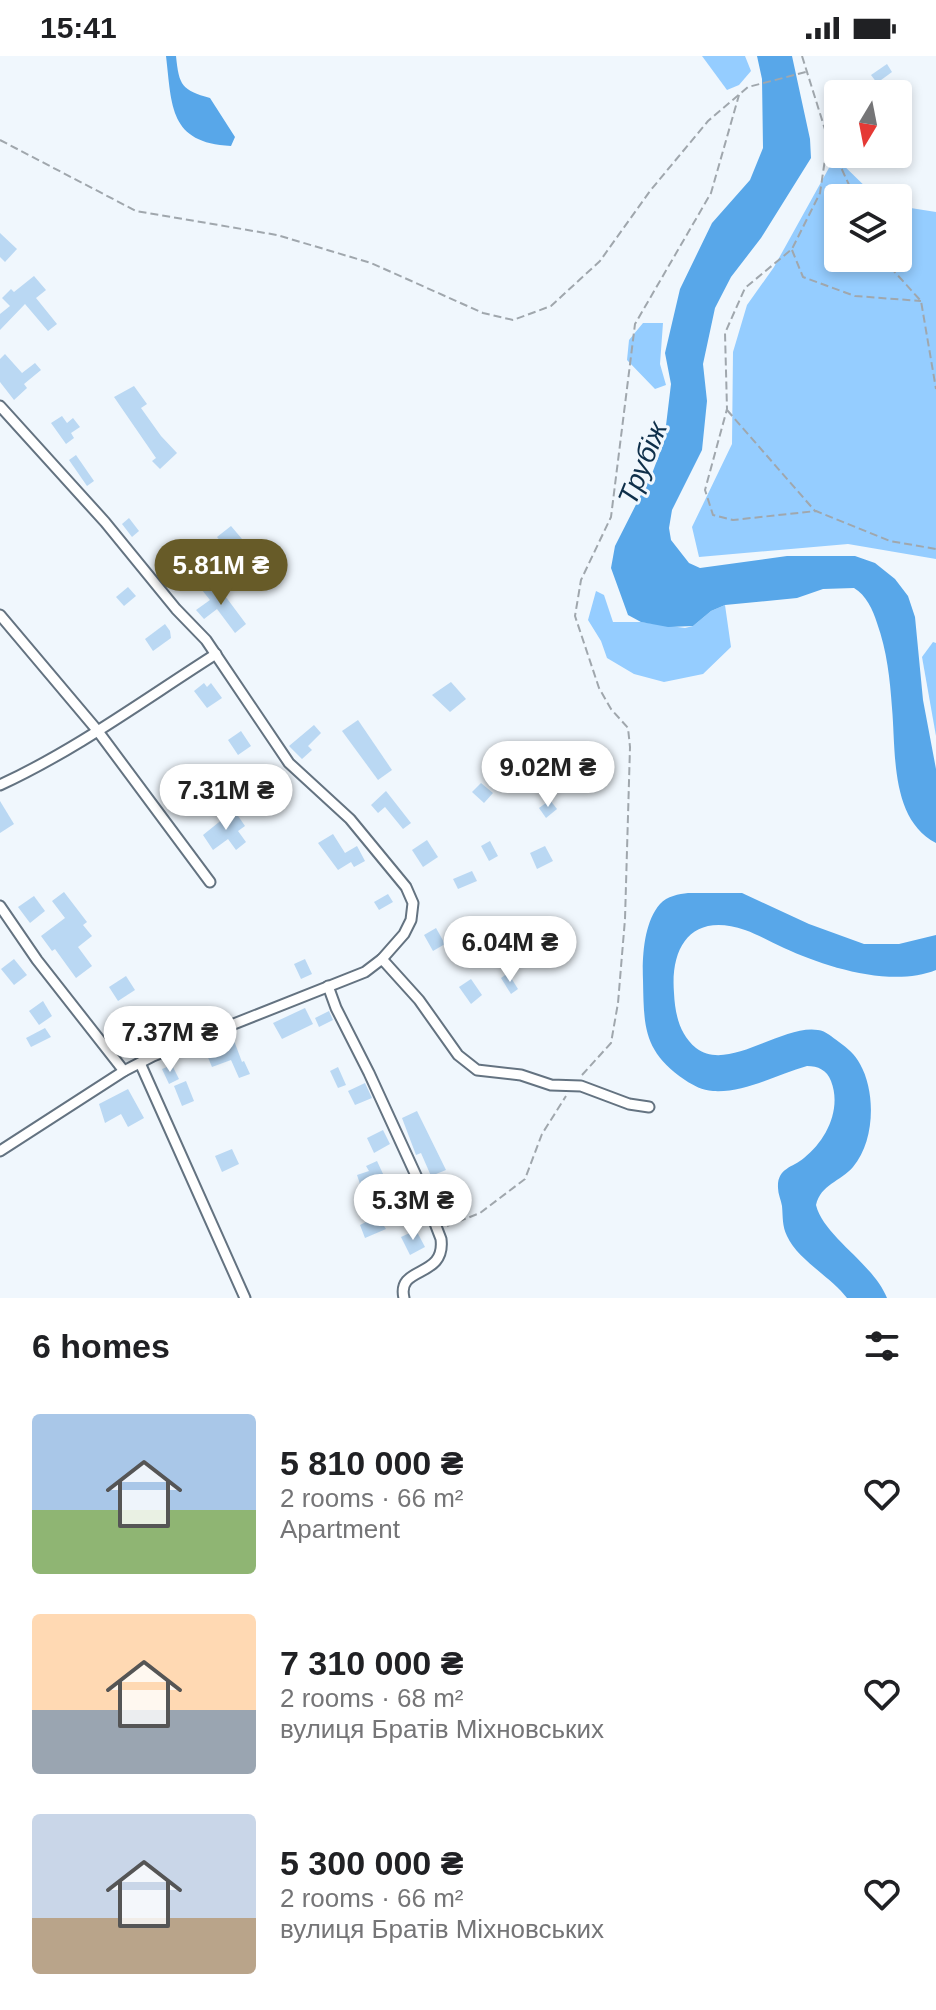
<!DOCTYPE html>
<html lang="en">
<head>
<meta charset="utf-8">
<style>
  :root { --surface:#fff; --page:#f6f6f6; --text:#202124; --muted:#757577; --accent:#675b28 }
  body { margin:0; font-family:Arial,sans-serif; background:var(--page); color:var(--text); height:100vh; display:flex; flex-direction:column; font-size:30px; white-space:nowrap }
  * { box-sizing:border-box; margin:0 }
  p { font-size:26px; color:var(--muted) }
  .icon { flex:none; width:44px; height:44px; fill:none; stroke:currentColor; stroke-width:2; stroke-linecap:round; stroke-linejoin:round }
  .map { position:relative; height:1242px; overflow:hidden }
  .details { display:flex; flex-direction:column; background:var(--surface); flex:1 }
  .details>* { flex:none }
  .needle { width:52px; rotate:190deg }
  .buttons { position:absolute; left:824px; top:24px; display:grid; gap:16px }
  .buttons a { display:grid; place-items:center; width:88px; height:88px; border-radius:8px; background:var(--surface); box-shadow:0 4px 12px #0003; font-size:40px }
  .price { position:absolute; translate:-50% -68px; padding:0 18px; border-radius:28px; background:#fff; color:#222; font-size:26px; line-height:52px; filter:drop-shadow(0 2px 4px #0008) }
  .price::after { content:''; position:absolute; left:50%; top:48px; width:24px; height:18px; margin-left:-12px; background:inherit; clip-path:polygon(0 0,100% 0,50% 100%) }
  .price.on { background:var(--accent); color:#fff }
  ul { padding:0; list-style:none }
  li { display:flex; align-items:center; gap:24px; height:200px; padding:0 32px }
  li span { display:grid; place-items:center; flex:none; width:224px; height:160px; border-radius:8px; color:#555 }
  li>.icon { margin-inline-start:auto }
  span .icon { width:96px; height:96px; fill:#fffc; stroke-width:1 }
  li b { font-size:34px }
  h2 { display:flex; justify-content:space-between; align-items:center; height:96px; padding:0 32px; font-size:34px }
  .status { display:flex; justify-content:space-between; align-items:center; height:56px; padding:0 40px; background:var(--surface); direction:ltr }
  .status svg { height:22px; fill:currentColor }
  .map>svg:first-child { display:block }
  .green { fill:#95cdff }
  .water { fill:#58a7e9 }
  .building { fill:#bad8f3 }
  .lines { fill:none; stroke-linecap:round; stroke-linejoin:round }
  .street-casing { stroke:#647381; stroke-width:13 }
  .path { stroke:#a0a7ad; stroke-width:2; stroke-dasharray:8 4; stroke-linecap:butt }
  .street { stroke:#fff; stroke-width:9 }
  .labels { text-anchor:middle; stroke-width:6; stroke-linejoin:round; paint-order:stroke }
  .water-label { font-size:28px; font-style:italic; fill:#0e2f4a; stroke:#f0f7fd }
</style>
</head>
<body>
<div class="status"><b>15:41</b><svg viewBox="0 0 49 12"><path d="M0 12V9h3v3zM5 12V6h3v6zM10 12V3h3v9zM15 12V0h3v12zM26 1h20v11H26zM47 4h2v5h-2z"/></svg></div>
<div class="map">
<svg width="936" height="1242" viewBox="0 0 936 1242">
  <rect width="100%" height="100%" fill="#f0f7fd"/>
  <g class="green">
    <polygon points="702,0 745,0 751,15 739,29 727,34"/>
    <polygon points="835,101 877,142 838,142 838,202 898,202 898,150 936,156 936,503 848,488 699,501 692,471 732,388 733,296 747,249 774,211"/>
    <polygon points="643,267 663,267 660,308 666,329 655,333 627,304 629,284"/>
    <polygon points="596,535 604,539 613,566 641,566 685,572 693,570 711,555 725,549 731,591 703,618 664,626 634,618 607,602 601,585 588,564"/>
    <polygon points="933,586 936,587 936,680 922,601"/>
  </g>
  <g class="water">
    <path d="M166 0H176C179 30 182 34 210 42L235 81 231 90C169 87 172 50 166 0Z"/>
    <path d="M757 0H792L810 83 811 102 761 182 731 221 715 252 703 308 707 345 702 394 672 454 669 472 671 484 689 507 700 512 787 500H855L875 507 895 523 908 540 915 561 923 644 936 713V787C890 763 896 696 892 652 890 623 887 595 877 567 873 554 866 539 854 532L823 533 797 542 725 549 711 555 693 570 668 571 641 566 628 559 611 512 615 490 653 415 664 386 671 328 665 297 680 233 712 167 750 124 763 92 762 23Z"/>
    <path d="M688 837H742L809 868 864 888H899L936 879V914C892 932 825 911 784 892 771 886 759 879 745 874 693 856 670 889 674 937 675 957 679 978 696 992 728 1017 782 968 818 974 826 975 832 981 839 986 847 992 855 998 860 1008 876 1036 875 1085 853 1111 840 1126 821 1128 816 1149 824 1181 873 1207 887 1242H847C831 1221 797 1203 787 1180 782 1170 783 1161 782 1150 781 1144 778 1138 778 1132 777 1112 792 1112 804 1102 826 1085 842 1053 831 1025 827 1014 818 1010 807 1010 777 1018 746 1037 713 1035 702 1034 694 1030 685 1024 643 995 644 971 643 924 642 901 644 866 660 848 667 840 679 838 688 837Z"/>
  </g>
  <g class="building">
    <polygon points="887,8 892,16 877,27 871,19"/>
    <polygon points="0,177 17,193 5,206 0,201"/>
    <polygon points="34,220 46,234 36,242 57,268 48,275 25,248 0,274 0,258 10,250 2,242 11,233 14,236"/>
    <polygon points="5,298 22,317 35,307 41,314 24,328 27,332 14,344 0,326 0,303"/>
    <polygon points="134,330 147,348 141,352 161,380 177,397 160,413 152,405 156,402 114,341"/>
    <polygon points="62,360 67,367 73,362 80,371 71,377 74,382 66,388 51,367"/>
    <polygon points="76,399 94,425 87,430 69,404"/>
    <polygon points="129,462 139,475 132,481 122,468"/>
    <polygon points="231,470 242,483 221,500 224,504 215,510 206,498 221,486 217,481"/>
    <polygon points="214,525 246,568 235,577 217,553 204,563 196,554 210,544 202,534"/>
    <polygon points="128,531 136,540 124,550 116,541"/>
    <polygon points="165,568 170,575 171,582 153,595 145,583"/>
    <polygon points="451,626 466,643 450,656 432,639"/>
    <polygon points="204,627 207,631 211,627 222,642 207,652 194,635"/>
    <polygon points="358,664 392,714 378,724 342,675"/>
    <polygon points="314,669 321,677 308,690 312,694 302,703 289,690"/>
    <polygon points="241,675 251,690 238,699 228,684"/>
    <polygon points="481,727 493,737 484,747 472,736"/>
    <polygon points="386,735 411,767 403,773 385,751 378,757 371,749"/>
    <polygon points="550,744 557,753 546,762 539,752"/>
    <polygon points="0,745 14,768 0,777"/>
    <polygon points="234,754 245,770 238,775 246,786 236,794 228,783 213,794 203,779"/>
    <polygon points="333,778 345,797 357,790 365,805 354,811 351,806 338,814 318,787"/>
    <polygon points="427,784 438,801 423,811 412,794"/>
    <polygon points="490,785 498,800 489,805 481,790"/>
    <polygon points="545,790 553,805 537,813 530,797"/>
    <polygon points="472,815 477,825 458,833 453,823"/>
    <polygon points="64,836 87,866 83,869 92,880 78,891 92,910 76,922 55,893 52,895 41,880 65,862 52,845"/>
    <polygon points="388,838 393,846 379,854 374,846"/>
    <polygon points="34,840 45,855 30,867 18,851"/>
    <polygon points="512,865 519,880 503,887 496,872"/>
    <polygon points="436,872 445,888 433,895 424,879"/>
    <polygon points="14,903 27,919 14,929 1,913"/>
    <polygon points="305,903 312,918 301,923 294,908"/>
    <polygon points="508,917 518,933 511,938 501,922"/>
    <polygon points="126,920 135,934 118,945 109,931"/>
    <polygon points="471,923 482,939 471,948 459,931"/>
    <polygon points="43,945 52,960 39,969 29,955"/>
    <polygon points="305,952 313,968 282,983 273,967"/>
    <polygon points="329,955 333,964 319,971 315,962"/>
    <polygon points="126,967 133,978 114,989 107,979"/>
    <polygon points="45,972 51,981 31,991 26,982"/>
    <polygon points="233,982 242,1006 244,1005 250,1018 239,1022 231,1004 212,1011 204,992"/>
    <polygon points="172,1009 179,1023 169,1028 162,1013"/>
    <polygon points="338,1011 346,1029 338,1032 330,1015"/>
    <polygon points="186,1025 194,1045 182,1050 174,1030"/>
    <polygon points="365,1027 372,1042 355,1049 348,1035"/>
    <polygon points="128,1033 144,1062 128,1071 121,1058 105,1067 99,1048"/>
    <polygon points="417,1055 446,1114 431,1120 421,1097 416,1099 402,1062"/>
    <polygon points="383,1074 390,1088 374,1097 367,1082"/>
    <polygon points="232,1093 239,1108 222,1116 215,1100"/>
    <polygon points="377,1105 384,1120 392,1120 410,1158 384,1170 386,1173 365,1182 360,1169 391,1153 377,1124 361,1131 357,1119 369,1115 366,1110"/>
    <polygon points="416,1174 425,1191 410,1199 401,1181"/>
  </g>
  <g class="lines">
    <g class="street-casing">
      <g id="street">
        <polyline points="0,350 105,466 176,553 206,584 289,707 350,763 406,831 413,847 411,864 404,878 382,903"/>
        <polyline points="0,559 97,674 210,826"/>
        <path d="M0 729C76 694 145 643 216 598"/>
        <polyline points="0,850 37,904 124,1015"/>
        <path d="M328 930 336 952 369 1017 419 1126 441 1183C446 1223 396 1209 404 1242"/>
        <polyline points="140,1007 245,1242"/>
        <polyline points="0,1095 124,1015 153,1000 365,916 382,903 419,944 458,999 477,1014 521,1019 551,1029 581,1030 629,1048 649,1051"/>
      </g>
    </g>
    <g class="path">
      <polyline points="802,0 828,83 855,142"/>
      <polyline points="828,83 820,137 792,193 745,232 725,277 727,353 705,434 713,459 733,464 816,455 890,485 936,493"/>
      <polyline points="0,84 136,155 277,179 371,207 483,257 513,264 551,250 600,205 650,135 708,65 748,31 806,16"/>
      <polyline points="792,194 803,221 855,240 921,245"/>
      <polyline points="882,202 921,245 936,333"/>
      <polyline points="727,354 815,455"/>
      <polyline points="582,1019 611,987 618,947 625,863 630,691 628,672 611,653 599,632 575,560 581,524 611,461 635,268 711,137 739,39"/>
      <polyline points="447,1170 480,1157 525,1123 542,1078 566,1040"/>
    </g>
    <use href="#street" class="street"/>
  </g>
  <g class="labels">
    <g class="water-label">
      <text transform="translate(642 407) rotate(-68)" y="10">Трубіж</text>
    </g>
  </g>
</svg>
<div class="buttons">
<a><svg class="needle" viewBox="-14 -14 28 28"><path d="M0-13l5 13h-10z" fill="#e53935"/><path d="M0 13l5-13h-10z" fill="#757577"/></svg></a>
<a><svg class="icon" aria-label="layers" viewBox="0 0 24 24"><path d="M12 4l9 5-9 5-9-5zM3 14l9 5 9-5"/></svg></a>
</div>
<b class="price on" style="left:221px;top:551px">5.81M ₴</b>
<b class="price" style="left:548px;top:753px">9.02M ₴</b>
<b class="price" style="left:226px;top:776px">7.31M ₴</b>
<b class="price" style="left:510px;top:928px">6.04M ₴</b>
<b class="price" style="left:170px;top:1018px">7.37M ₴</b>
<b class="price" style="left:413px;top:1186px">5.3M ₴</b>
</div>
<section class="details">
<h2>6 homes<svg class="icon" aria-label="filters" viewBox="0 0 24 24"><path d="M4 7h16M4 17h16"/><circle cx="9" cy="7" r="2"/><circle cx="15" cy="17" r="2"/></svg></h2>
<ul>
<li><span style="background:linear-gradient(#a9c7e8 60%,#8fb573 0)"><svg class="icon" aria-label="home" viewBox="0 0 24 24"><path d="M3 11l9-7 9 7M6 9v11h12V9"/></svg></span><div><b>5 810 000 ₴</b><p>2 rooms · 66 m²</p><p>Apartment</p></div><svg class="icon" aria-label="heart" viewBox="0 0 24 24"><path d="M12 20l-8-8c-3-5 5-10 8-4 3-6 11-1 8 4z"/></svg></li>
<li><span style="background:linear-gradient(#ffd9b3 60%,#9aa5b1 0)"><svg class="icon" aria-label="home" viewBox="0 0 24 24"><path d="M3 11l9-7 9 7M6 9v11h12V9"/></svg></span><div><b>7 310 000 ₴</b><p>2 rooms · 68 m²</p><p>вулиця Братів Міхновських</p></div><svg class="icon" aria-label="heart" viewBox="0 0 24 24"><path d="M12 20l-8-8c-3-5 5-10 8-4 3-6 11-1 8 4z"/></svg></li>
<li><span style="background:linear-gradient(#c9d6e8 65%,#b9a48a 0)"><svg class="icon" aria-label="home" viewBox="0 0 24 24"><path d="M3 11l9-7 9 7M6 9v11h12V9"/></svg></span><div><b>5 300 000 ₴</b><p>2 rooms · 66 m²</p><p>вулиця Братів Міхновських</p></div><svg class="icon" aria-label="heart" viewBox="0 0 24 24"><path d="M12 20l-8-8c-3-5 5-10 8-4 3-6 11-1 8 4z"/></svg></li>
</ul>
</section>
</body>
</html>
